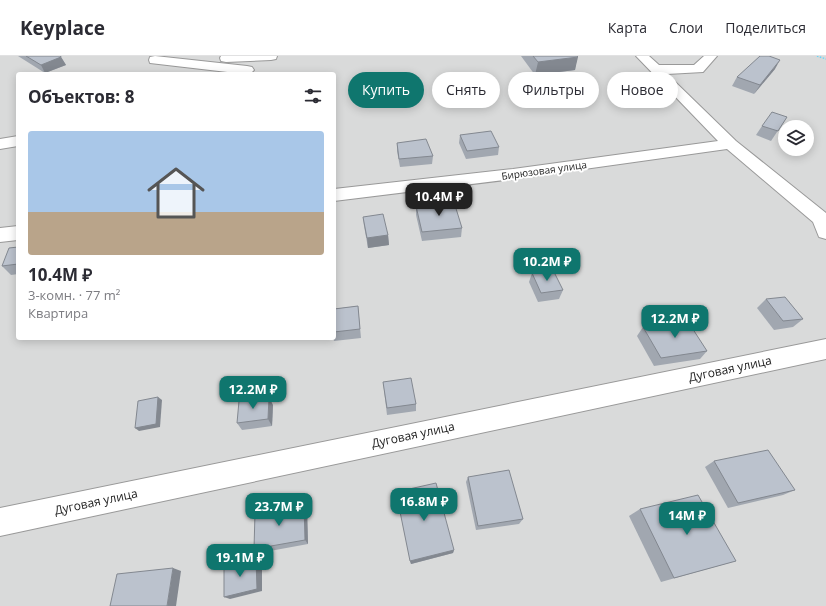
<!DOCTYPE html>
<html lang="ru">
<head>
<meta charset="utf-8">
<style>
  :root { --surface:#fff; --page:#f2f2f3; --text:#2b2b33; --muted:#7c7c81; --line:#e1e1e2; --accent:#0f766e }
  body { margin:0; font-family:"Open Sans",sans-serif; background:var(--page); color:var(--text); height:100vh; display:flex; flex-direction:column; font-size:15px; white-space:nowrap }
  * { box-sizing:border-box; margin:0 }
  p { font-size:13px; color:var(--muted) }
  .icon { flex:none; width:22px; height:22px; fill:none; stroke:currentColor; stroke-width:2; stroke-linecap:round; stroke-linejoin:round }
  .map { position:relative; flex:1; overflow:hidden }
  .sheet { position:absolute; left:16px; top:16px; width:320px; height:268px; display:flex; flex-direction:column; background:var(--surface); border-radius:4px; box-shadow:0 2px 10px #0003 }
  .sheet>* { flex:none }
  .banner { position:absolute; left:348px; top:16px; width:380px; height:36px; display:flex; gap:8px }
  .controls { position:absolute; left:778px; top:64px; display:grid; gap:8px }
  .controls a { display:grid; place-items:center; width:36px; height:36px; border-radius:50%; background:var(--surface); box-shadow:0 2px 10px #0003; font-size:20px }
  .price { position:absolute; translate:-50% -34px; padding:0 9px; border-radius:8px; background:var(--accent); color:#fff; font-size:13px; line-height:26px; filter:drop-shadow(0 1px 2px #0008) }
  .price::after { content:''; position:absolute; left:50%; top:24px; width:12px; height:9px; margin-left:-6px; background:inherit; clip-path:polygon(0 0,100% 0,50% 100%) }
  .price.current { background:#222; color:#fff }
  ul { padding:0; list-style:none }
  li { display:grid; align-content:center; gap:8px; height:212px; padding:0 12px }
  li span { display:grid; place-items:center; height:124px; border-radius:4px; color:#555 }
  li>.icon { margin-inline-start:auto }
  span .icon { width:72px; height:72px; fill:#fffc; stroke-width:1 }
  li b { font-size:17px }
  h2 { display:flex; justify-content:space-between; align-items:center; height:48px; padding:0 12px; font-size:17px }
  .chip { padding:0 14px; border-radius:18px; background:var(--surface); box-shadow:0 2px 10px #0003; font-size:14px; line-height:36px }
  .chip.current { background:var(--accent); color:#fff }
  header { display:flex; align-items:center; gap:24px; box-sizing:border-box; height:56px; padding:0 20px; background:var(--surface); border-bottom:1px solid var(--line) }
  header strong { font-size:19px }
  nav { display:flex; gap:22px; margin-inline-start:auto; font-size:14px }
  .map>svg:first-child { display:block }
  .residential { fill:#d9dada; fill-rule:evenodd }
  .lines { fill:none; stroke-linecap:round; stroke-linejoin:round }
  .minor-casing { stroke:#999; stroke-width:2 }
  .path { stroke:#65d5fa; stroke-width:1.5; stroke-dasharray:1.5 1.5; stroke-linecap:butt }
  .minor { fill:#fff; fill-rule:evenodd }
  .wall { fill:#a1a7b0 }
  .shaded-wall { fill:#838890 }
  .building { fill:#bbc2cd; stroke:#838890 }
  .labels { text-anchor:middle; stroke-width:4; stroke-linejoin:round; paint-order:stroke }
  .far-street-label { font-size:10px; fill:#1c1c1c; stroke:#fff }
  .street-label { font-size:12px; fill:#1c1c1c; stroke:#fff }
</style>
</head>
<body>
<header>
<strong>Keyplace</strong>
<nav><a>Карта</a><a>Слои</a><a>Поделиться</a></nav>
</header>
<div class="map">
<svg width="826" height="550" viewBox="0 0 826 550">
  <rect width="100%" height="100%" fill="#e1e3ed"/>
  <path class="residential" d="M0 0H826V550H0ZM18 18H334V282H18ZM785 71H807V93H785Z"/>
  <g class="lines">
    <g class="minor-casing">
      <g id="minor">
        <polygon points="155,0 247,10 252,11 254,14 250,18 235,18 236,17 150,7 149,4 150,1"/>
        <polygon points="221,0 277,0 276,3 271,4 226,6 221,5 220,2"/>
        <polygon points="636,0 649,0 659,9 694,9 704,0 717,0 703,16 667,18 736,85 826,157 826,183 819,181 813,166 727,93 513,123 334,145 334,133 513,113 718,85"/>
        <polygon points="18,80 18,90 0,93 0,83"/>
        <polygon points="18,170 18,184 0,186 0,172"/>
        <polygon points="826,283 826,303 0,480 0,452"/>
      </g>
    </g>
    <polyline class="path" points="817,0 826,3"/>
    <use href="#minor" class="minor"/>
  </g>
  <g class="wall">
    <polygon points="18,0 62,0 61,1 66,9 45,17"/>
    <polygon points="521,0 577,0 575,14 535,19"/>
    <polygon points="775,13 754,38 732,30 737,21"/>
    <polygon points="787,61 771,85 756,79 762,70"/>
    <polygon points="460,79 499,91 498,99 466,103 459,87"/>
    <polygon points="397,87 433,100 432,108 400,111 397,95"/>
    <polygon points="416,150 462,172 461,181 422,185 416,159"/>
    <polygon points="363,161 388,179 389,189 368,192 364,170"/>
    <polygon points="18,191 18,218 11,219 2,210"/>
    <polygon points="532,217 563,234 559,243 538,246 529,226"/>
    <polygon points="766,243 803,263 793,271 774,274 757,252"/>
    <polygon points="358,250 361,282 334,285 333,282 334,282 334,253"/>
    <polygon points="643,271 707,295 700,303 654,310 637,280"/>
    <polygon points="383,326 416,348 416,355 387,359"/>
    <polygon points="273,349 272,370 242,374 237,367"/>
    <polygon points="714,405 795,434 783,439 728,452 705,411"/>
    <polygon points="468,421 523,463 519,468 476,474 466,426"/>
    <polygon points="396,436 454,494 453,497 411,508"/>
    <polygon points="304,449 307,453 308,488 259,497 254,493"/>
    <polygon points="640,453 736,505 661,526 629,460"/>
  </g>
  <g class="shaded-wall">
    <polygon points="61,1 66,9 45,17 41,9"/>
    <polygon points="578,1 575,14 535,19 538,6"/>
    <polygon points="780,4 775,13 754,38 760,29"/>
    <polygon points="388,179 389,189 368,192 367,182"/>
    <polygon points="158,341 162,344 160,371 139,375 135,372"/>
    <polygon points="269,341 273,349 272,370 268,363"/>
    <polygon points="304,449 307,453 308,488 305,484"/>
    <polygon points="454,494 453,497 411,508 410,505"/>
    <polygon points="256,503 262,506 262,535 230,543 224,541"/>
    <polygon points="173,512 181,515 176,550 167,550"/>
  </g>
  <g class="building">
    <polygon points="26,0 60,0 61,1 41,9"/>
    <polygon points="533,0 577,0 578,1 538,6"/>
    <polygon points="760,0 769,0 780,4 760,29 737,21"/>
    <polygon points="772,56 787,61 778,75 762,70"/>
    <polygon points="491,75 499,91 467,95 460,79"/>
    <polygon points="426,83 433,100 399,103 397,87"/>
    <polygon points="454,146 462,172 422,176 416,150"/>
    <polygon points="383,158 388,179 367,182 363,161"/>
    <polygon points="18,191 18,208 2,210 9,192"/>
    <polygon points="553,214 563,234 541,237 532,217"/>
    <polygon points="785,241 803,263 783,265 766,243"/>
    <polygon points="358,250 360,273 334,276 334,253"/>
    <polygon points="687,264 707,295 661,302 643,271"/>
    <polygon points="411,322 416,348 387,352 383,326"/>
    <polygon points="158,341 156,368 135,372 138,345"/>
    <polygon points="269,341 268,363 237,367 239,345"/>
    <polygon points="768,394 795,434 738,447 714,405"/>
    <polygon points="509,414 523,463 478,470 468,421"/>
    <polygon points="436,427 454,494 410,505 396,436"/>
    <polygon points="698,439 736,505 674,522 640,453"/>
    <polygon points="304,449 305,484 254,493 255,457"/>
    <polygon points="256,503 257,533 224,541 224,510"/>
    <polygon points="173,512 167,550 110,550 117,518"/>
  </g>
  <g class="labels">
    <g class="far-street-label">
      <text transform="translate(544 114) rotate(-8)" y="4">Бирюзовая улица</text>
    </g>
    <g class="street-label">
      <text transform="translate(730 313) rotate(-12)" y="4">Дуговая улица</text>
      <text transform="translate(413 379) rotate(-12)" y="4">Дуговая улица</text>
      <text transform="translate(96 446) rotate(-12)" y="4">Дуговая улица</text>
    </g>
  </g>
</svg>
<div class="controls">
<a><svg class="icon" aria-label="layers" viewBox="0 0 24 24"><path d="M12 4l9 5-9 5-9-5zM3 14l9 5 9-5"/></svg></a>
</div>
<b class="price current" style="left:439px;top:161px">10.4M ₽</b>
<b class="price" style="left:547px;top:226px">10.2M ₽</b>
<b class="price" style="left:675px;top:283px">12.2M ₽</b>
<b class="price" style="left:253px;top:354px">12.2M ₽</b>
<b class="price" style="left:424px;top:466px">16.8M ₽</b>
<b class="price" style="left:279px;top:471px">23.7M ₽</b>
<b class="price" style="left:687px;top:480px">14M ₽</b>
<b class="price" style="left:240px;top:522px">19.1M ₽</b>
<div class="banner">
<a class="chip current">Купить</a>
<a class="chip">Снять</a>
<a class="chip">Фильтры</a>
<a class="chip">Новое</a>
</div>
<section class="sheet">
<h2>Объектов: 8<svg class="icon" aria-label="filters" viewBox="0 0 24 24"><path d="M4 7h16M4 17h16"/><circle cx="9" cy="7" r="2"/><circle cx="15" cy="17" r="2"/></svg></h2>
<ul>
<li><span style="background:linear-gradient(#a9c7e8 65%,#b9a48a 0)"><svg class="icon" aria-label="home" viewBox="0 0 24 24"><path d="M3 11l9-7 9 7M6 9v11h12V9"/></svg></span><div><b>10.4M ₽</b><p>3-комн. · 77 m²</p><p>Квартира</p></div></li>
</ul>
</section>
</div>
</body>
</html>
